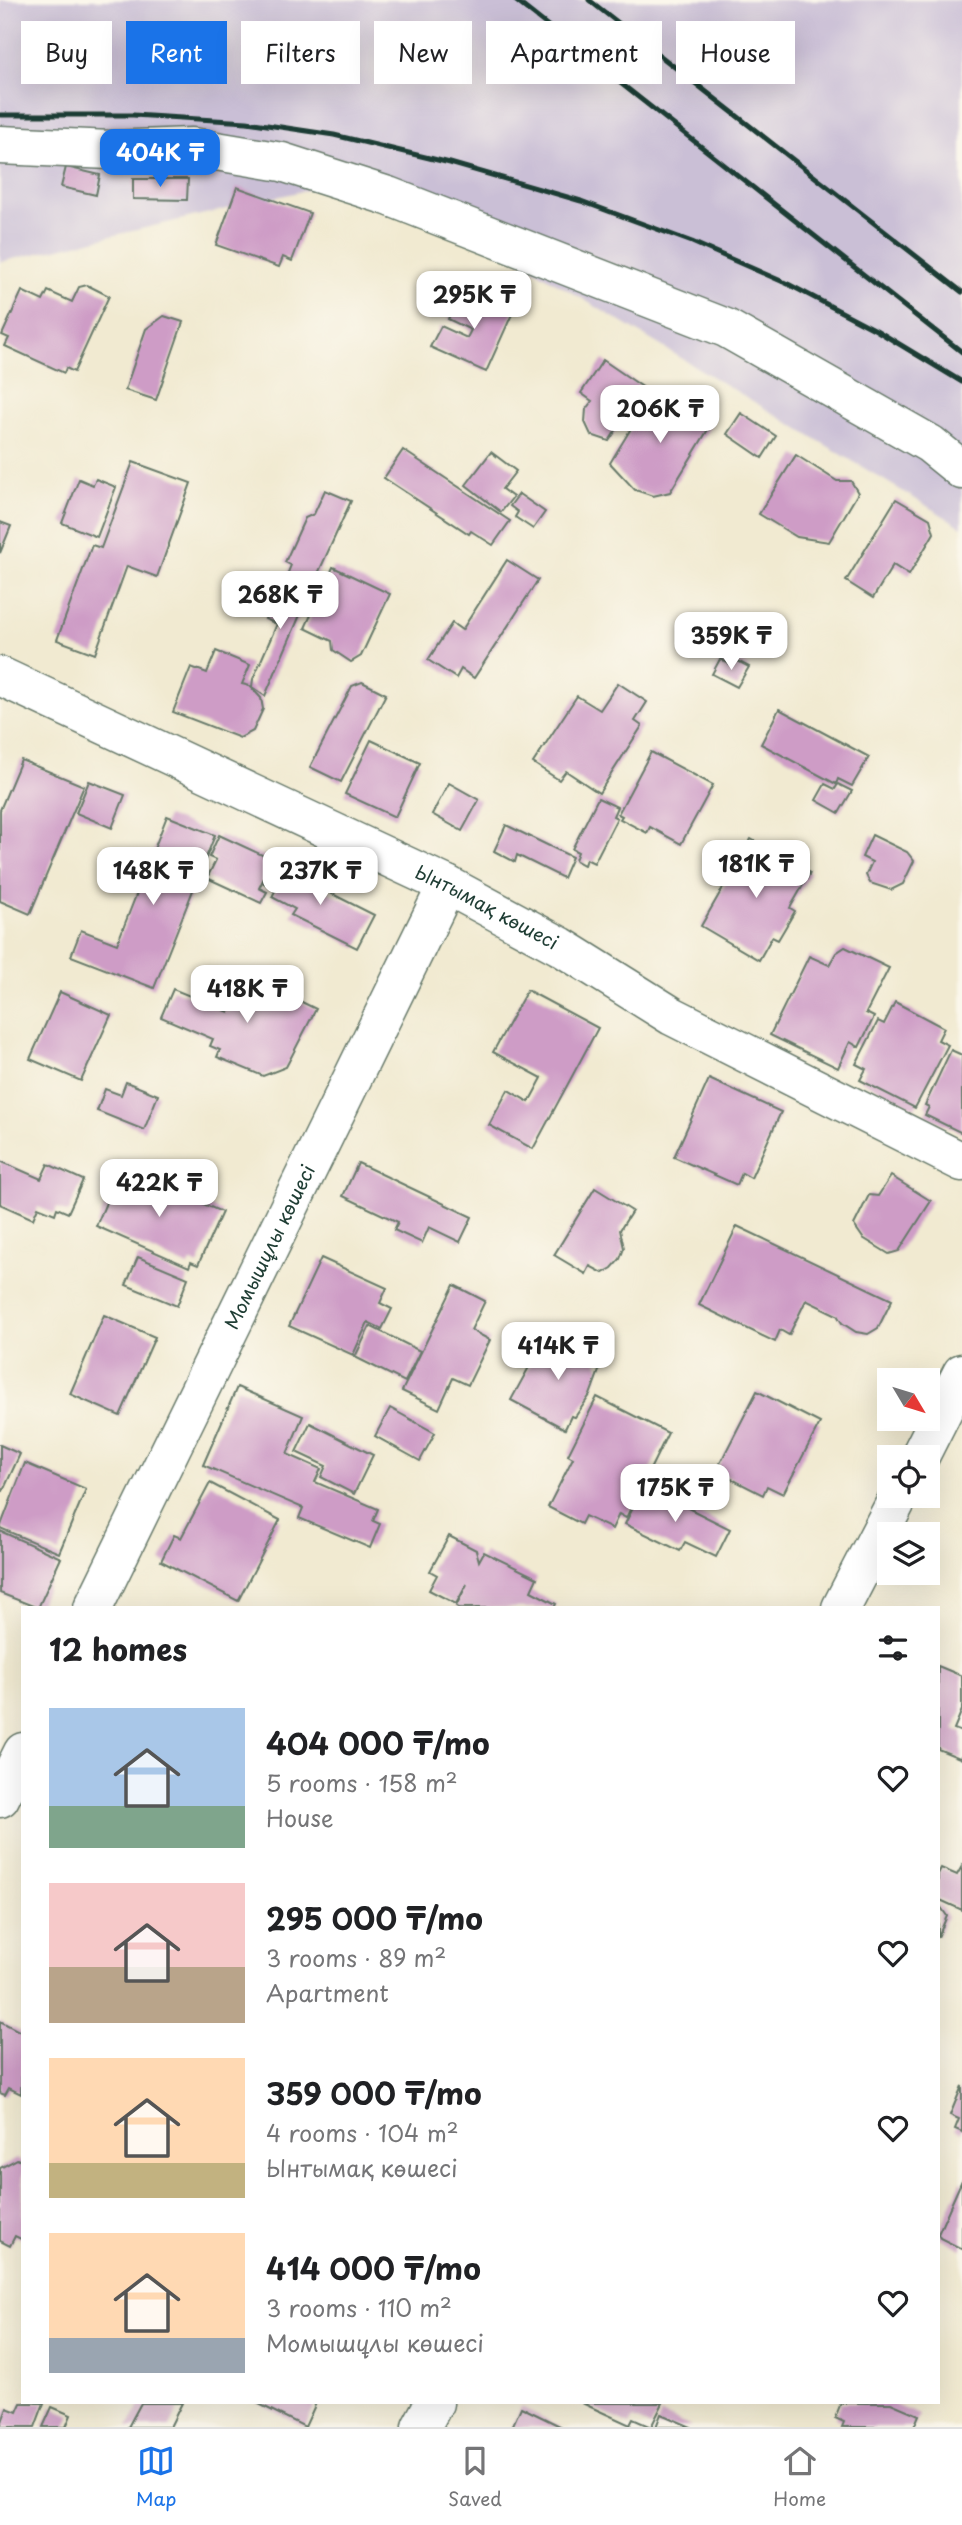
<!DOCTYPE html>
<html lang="en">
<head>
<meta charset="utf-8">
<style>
  :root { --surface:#fff; --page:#f2f2f2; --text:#202124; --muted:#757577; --line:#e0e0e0; --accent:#1a73e8 }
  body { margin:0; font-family:"Playpen Sans",sans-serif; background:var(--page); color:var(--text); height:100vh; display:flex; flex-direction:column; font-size:26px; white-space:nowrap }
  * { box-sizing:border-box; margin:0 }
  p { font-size:23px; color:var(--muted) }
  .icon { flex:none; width:38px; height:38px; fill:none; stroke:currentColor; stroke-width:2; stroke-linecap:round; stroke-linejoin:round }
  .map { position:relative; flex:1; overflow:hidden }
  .panel { position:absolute; left:21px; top:1606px; width:919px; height:798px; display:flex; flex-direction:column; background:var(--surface); border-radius:0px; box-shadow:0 7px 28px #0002 }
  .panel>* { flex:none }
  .guide { position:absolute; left:21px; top:21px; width:920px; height:63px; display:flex; gap:14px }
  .needle { width:46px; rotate:128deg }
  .controls { position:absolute; left:877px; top:1368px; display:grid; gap:14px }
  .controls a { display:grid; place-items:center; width:63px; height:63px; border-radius:0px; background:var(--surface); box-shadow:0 7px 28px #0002; font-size:35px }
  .price { position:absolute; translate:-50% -60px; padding:0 16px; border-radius:14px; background:#fff; color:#222; font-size:23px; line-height:46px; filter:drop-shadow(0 2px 4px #0008) }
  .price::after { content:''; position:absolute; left:50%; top:42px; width:21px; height:16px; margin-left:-10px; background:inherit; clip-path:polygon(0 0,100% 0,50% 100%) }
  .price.on { background:var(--accent); color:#fff }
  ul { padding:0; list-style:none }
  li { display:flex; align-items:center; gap:21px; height:175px; padding:0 28px }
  li span { display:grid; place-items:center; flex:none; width:196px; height:140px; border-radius:0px; color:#555 }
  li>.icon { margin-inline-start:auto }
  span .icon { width:84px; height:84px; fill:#fffc; stroke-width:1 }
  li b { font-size:30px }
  h2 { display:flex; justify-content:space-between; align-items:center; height:84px; padding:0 28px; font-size:30px }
  .tag { padding:0 24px; border-radius:0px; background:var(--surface); box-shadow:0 7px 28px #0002; font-size:24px; line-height:63px }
  .tag.on { background:var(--accent); color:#fff }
  .menu { display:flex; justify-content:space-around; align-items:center; height:98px; border-top:2px solid var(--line); background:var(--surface); font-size:19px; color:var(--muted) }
  .menu a { display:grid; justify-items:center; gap:4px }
  .menu .on { color:var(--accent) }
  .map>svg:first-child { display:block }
  .industrial { fill:#cabfd6 }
  .building { fill:#ce9cc6 }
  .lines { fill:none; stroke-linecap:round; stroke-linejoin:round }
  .street-casing { stroke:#687a6b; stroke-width:41 }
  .street { stroke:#fff; stroke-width:38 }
  .rail { stroke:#1f3d34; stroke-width:5 }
  .labels { text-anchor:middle; stroke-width:5; stroke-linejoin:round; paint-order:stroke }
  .street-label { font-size:19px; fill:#1f3d34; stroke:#fbf7ec }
</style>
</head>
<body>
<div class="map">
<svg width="962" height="2427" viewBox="0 0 962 2427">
  <rect width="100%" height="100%" fill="#fbf7ec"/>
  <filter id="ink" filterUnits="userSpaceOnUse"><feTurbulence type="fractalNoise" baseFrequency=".0143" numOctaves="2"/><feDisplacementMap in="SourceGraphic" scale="14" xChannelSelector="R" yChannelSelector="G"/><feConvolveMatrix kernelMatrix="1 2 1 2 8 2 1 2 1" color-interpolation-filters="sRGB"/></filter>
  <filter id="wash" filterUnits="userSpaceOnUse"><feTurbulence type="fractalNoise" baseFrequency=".00686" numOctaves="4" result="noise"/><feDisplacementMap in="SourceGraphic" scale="28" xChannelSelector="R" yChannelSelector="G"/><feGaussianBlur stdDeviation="1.57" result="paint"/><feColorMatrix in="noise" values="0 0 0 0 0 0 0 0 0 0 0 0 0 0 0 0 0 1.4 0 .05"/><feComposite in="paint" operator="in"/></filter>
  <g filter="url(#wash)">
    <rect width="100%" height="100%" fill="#f1ead1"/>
    <polygon class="industrial" points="0,0 962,0 962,527 375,174 0,262"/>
    <g id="blocks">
      <g class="building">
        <polygon points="66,167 100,175 96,195 61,187"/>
        <polygon points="133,179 188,179 187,200 133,199"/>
        <polygon points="237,187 310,213 292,261 283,257 279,267 216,245"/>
        <polygon points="87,285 109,296 74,372 66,368 64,373 5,346 9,338 2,335 22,291 43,301 48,291 72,302 79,287"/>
        <polygon points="462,288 513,312 486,372 430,347 441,326 467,338 471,330 448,319"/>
        <polygon points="164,316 183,322 156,400 125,390 146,329"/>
        <polygon points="603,360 644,388 609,441 591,435 585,422 586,409 592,401 581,393"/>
        <polygon points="655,389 712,423 670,492 653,496 635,490 610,463"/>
        <polygon points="741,413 776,436 762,458 727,434"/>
        <polygon points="403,450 510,521 493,545 471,531 469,534 384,478"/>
        <polygon points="491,452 516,471 502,489 513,497 501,512 466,485"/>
        <polygon points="796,455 837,481 851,481 858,493 829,542 797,537 759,514"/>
        <polygon points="133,462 191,483 157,577 127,566 95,654 57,640 92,545 101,548"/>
        <polygon points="79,479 93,485 96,479 116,487 97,537 62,523"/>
        <polygon points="325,490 351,501 312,587 287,575 291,565 285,562 305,518 314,514"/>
        <polygon points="519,494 545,512 533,529 515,517 518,512 510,506"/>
        <polygon points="896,499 930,519 934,533 909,575 893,565 873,598 846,581"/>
        <polygon points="0,522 11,526 0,553"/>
        <polygon points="507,560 538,580 474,678 461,669 456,678 428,660 452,623 462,630"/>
        <polygon points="333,567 390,594 361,656 351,662 333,650 332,641 305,628"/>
        <polygon points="282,579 310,592 265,696 252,687 253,679 277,624 265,619"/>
        <polygon points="216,651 250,665 242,684 250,686 261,698 263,709 253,731 240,738 173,712 191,667 207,673"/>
        <polygon points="720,659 733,666 736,660 749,667 737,687 712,674"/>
        <polygon points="362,682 386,694 341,782 310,767 352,686"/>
        <polygon points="618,683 647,702 635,721 642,726 599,793 566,771 559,780 533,763 577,696 600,710"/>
        <polygon points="779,709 869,757 852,786 838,779 836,784 761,744"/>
        <polygon points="371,740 420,763 395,817 345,794"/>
        <polygon points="651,752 713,785 681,844 650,827 647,833 620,819 622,816 618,814"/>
        <polygon points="21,760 84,786 30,914 0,901 0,810"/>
        <polygon points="89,781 125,795 112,828 76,813"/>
        <polygon points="449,783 479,800 462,831 432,814"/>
        <polygon points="825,784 835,789 838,784 852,791 839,813 816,800"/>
        <polygon points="598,798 617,807 613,816 617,818 594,863 586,859 584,865 575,860 578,852 572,849"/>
        <polygon points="167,816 215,835 154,988 71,956 81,930 117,944"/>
        <polygon points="506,825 572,857 563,878 517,855 515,862 494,851"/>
        <polygon points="219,835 273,860 259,888 267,892 261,903 207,878 216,860 209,857"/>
        <polygon points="872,835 907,852 914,861 903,884 891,890 870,883 866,875 872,862 862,857"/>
        <polygon points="751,839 810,873 790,908 795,911 778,940 772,937 759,960 701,926"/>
        <polygon points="273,864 374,915 357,948 291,915 295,909 272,897 276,889 264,883"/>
        <polygon points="845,947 889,968 866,1013 874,1017 859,1047 850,1042 838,1068 770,1035 809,956 829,965 836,953"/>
        <polygon points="255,979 316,1009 286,1067 263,1076 217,1057 220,1050 210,1046 213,1039 161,1017 173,989 229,1012 239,987"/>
        <polygon points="527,990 598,1028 533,1149 489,1125 508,1090 529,1102 542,1078 493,1052"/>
        <polygon points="60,992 111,1015 81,1081 30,1059"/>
        <polygon points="895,1002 944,1028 938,1040 948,1045 915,1108 860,1080 866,1069 856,1064 878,1021 884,1024"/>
        <polygon points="951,1050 962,1055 962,1133 925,1115 929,1107 925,1105"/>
        <polygon points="709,1079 781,1112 751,1178 742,1173 737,1185 674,1157"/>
        <polygon points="126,1082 158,1095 144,1130 97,1111 105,1089 121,1095"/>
        <polygon points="0,1161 41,1179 48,1164 83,1180 68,1213 57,1208 55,1214 38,1207 33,1219 0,1204"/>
        <polygon points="358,1163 472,1217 460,1242 429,1227 422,1243 394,1230 398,1222 343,1196"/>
        <polygon points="121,1168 222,1212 198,1265 191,1262 189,1267 96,1226"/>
        <polygon points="891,1176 931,1201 899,1251 889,1254 863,1238 854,1225 869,1195 878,1196"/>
        <polygon points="595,1188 632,1211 620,1230 624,1248 620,1259 612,1268 603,1273 590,1266 586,1274 554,1255"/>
        <polygon points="737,1226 892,1300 878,1328 868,1334 856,1332 842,1323 837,1315 806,1300 789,1335 780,1330 775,1342 699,1305"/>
        <polygon points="138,1257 188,1278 177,1306 126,1285"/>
        <polygon points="321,1258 387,1288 380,1303 392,1309 382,1329 368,1322 353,1355 289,1326"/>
        <polygon points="454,1285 485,1301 471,1330 490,1340 468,1385 453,1378 439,1409 402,1391"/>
        <polygon points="104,1315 155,1337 120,1416 70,1394"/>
        <polygon points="370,1326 420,1351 405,1382 355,1357"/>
        <polygon points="546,1336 575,1352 578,1347 595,1356 600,1368 590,1395 575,1417 571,1416 565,1429 511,1400"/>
        <polygon points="237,1387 303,1416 287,1454 321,1469 315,1482 378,1509 373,1521 380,1524 370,1548 299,1518 303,1508 203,1465"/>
        <polygon points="757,1391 820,1423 783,1494 767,1486 763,1495 716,1471"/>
        <polygon points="597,1397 668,1433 626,1518 619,1514 612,1529 585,1516 581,1524 548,1507 573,1458 568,1455"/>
        <polygon points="390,1408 435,1433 420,1461 375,1436"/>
        <polygon points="310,1423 373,1455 354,1494 321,1477 326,1466 296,1452"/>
        <polygon points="0,1445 20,1454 3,1491 0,1490"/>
        <polygon points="25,1463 86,1489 59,1553 0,1528"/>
        <polygon points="210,1483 280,1520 238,1601 161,1561 174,1535 181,1538"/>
        <polygon points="644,1486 730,1529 716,1557 685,1542 680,1551 625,1524"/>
        <polygon points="0,1531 61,1558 38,1608 0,1593"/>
        <polygon points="449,1536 476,1550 479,1561 484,1552 537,1578 531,1591 556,1604 554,1608 459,1608 456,1606 467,1584 456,1604 429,1590 437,1575 430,1571"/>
        <polygon points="938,1666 962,1676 962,1710 954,1729 962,1732 962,1759 938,1749"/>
        <polygon points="962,1866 962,1910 938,1899 938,1874 941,1868 957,1875"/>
        <polygon points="938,1903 947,1916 938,1937"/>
        <polygon points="0,2021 23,2033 21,2094 9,2088 5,2095 0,2093"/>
        <polygon points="962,2086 962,2132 955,2129 959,2119 950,2115"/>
        <polygon points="17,2159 23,2162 23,2240 15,2236 10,2246 0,2241 0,2168"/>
        <polygon points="962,2180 962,2249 940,2238 938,2234"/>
        <polygon points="21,2403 44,2403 35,2427 0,2427 7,2408 17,2412"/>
        <polygon points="141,2403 182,2403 170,2427 128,2427"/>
        <polygon points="257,2403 316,2403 305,2427"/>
        <polygon points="582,2403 663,2403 651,2427 633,2419 630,2425"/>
        <polygon points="841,2403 891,2403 919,2415 914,2427 842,2427 844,2422 835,2418"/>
        <polygon points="52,2407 71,2415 66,2427 43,2427"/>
        <polygon points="521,2407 562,2427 512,2427"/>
        <polygon points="661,2414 691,2427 656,2427"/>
      </g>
    </g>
  </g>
  <g filter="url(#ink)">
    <use href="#blocks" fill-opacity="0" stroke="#687a6b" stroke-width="2"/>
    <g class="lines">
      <g class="street-casing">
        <g id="street">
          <polyline points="0,145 110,150 192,147 282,162 388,196 726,328 930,444 962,470"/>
          <path id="s1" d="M0 676 447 885 560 946 672 1016 962 1162"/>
          <polyline points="919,1458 962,1373"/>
          <path id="s2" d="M93 1608 447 885"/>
          <polyline points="841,1608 899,1496"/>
          <polyline points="0,1798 23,1752"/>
          <polyline points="421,2427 434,2403"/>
        </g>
      </g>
      <use href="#street" class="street"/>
      <g class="rail">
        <polyline points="515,0 962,352"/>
        <polyline points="589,0 962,292"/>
        <polyline points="0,115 133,115 247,122 334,135 450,163 581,201 692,242 788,284 876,330 962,382"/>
      </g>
    </g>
  </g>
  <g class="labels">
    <g class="street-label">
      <text dy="7" stroke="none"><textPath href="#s1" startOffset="539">Ынтымақ көшесі</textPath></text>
      <text dy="7" stroke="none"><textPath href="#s2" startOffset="402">Момышұлы көшесі</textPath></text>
    </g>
  </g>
</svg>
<div class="controls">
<a><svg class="needle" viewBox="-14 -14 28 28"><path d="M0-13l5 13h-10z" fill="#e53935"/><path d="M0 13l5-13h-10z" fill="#757577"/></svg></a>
<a><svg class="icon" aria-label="locate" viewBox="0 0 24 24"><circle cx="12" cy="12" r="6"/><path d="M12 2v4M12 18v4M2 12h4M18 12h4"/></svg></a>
<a><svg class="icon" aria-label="layers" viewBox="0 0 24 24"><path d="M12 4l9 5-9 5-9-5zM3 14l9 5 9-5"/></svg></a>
</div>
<b class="price on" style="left:160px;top:189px">404K ₸</b>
<b class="price" style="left:474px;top:331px">295K ₸</b>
<b class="price" style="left:660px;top:445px">206K ₸</b>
<b class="price" style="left:280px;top:631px">268K ₸</b>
<b class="price" style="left:731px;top:672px">359K ₸</b>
<b class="price" style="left:756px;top:900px">181K ₸</b>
<b class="price" style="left:153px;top:907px">148K ₸</b>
<b class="price" style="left:320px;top:907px">237K ₸</b>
<b class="price" style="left:247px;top:1025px">418K ₸</b>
<b class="price" style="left:159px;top:1219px">422K ₸</b>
<b class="price" style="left:558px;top:1382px">414K ₸</b>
<b class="price" style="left:675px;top:1524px">175K ₸</b>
<div class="guide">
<a class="tag">Buy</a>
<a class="tag on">Rent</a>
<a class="tag">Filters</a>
<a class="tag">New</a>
<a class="tag">Apartment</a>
<a class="tag">House</a>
</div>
<section class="panel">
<h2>12 homes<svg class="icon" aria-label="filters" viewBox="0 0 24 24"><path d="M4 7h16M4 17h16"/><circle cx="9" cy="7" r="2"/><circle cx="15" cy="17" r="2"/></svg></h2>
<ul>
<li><span style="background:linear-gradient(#a9c7e8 70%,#7fa58c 0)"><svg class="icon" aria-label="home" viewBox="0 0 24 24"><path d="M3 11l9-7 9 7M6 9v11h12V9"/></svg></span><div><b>404 000 ₸/mo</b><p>5 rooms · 158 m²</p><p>House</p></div><svg class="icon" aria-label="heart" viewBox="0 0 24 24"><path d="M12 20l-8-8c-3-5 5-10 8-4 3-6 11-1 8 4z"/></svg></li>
<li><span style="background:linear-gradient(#f6c9c9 60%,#b9a48a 0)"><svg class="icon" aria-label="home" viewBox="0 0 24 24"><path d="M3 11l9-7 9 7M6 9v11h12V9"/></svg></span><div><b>295 000 ₸/mo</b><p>3 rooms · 89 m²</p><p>Apartment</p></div><svg class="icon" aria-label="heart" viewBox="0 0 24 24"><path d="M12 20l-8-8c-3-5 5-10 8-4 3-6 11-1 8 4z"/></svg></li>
<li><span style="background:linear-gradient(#ffd9b3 75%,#c2b280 0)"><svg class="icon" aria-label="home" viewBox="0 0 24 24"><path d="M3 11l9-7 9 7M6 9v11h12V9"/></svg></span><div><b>359 000 ₸/mo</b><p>4 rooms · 104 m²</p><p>Ынтымақ көшесі</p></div><svg class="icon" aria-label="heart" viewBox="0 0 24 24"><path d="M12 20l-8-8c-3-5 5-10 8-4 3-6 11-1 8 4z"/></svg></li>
<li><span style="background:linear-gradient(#ffd9b3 75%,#9aa5b1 0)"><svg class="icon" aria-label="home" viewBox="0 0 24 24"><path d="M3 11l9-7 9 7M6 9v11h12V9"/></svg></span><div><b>414 000 ₸/mo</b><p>3 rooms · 110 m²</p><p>Момышұлы көшесі</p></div><svg class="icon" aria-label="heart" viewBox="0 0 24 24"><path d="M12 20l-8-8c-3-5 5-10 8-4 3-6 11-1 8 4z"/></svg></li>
</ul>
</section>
</div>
<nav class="menu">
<a class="on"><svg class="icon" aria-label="map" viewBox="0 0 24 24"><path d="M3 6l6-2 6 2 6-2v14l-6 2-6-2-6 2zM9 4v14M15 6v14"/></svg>Map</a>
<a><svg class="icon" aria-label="saved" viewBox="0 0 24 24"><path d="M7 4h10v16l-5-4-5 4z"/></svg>Saved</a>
<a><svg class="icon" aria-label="home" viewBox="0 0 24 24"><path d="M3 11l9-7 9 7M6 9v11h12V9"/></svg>Home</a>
</nav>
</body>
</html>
